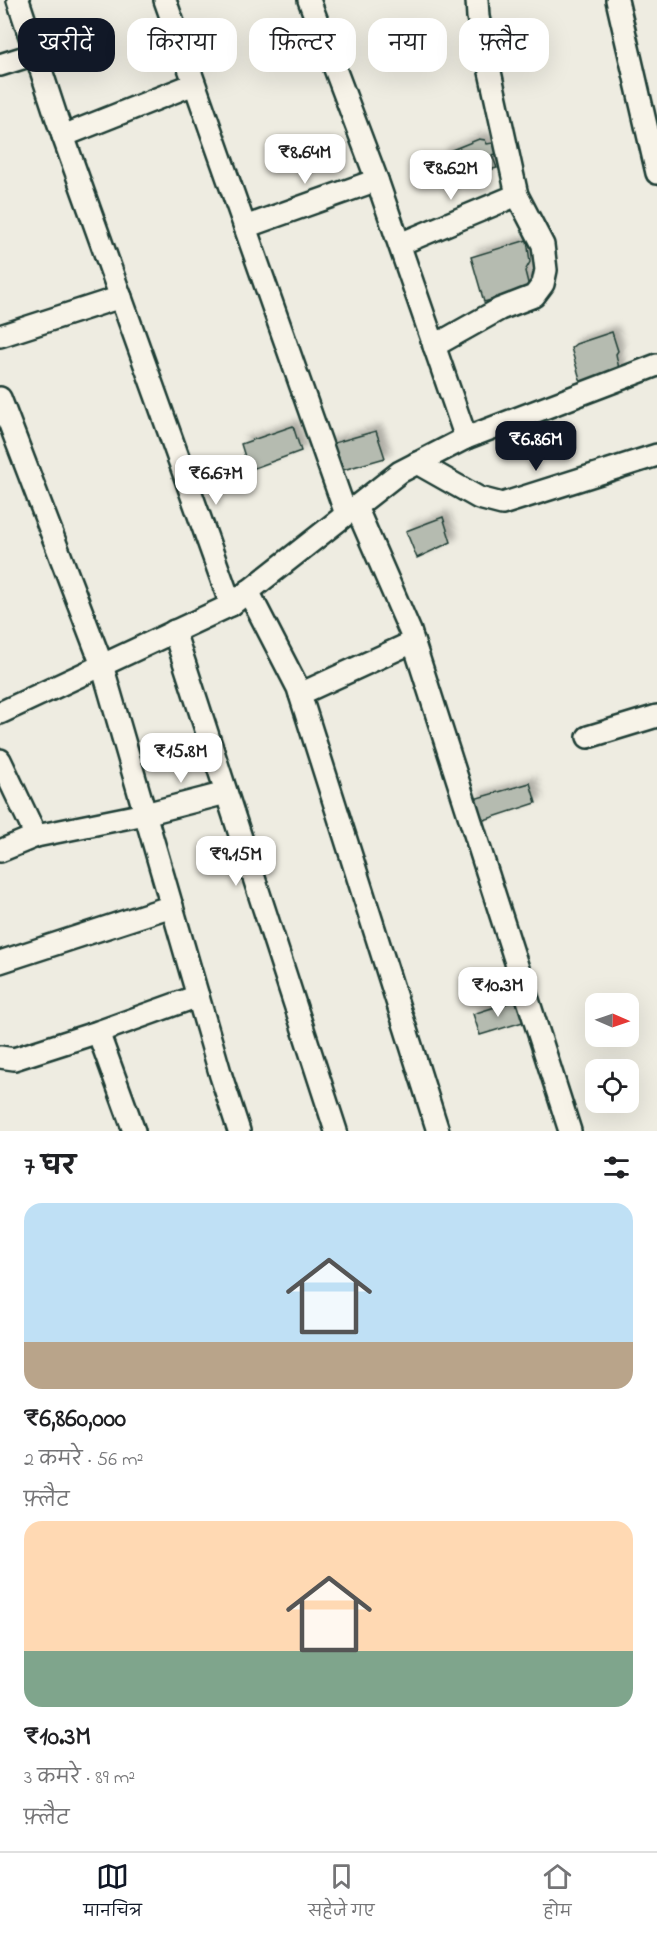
<!DOCTYPE html>
<html lang="hi">
<head>
<meta charset="utf-8">
<style>
  :root { --surface:#fff; --page:#f6f6f6; --text:#202124; --muted:#757577; --line:#e0e0e0; --accent:#111827 }
  body { margin:0; font-family:"Indie Flower","Playpen Sans Deva",sans-serif; background:var(--page); color:var(--text); height:100vh; display:flex; flex-direction:column; font-size:22px; white-space:nowrap }
  * { box-sizing:border-box; margin:0 }
  p { font-size:20px; color:var(--muted) }
  .icon { flex:none; width:33px; height:33px; fill:none; stroke:currentColor; stroke-width:2; stroke-linecap:round; stroke-linejoin:round }
  .map { position:relative; height:1131px; overflow:hidden }
  .sheet { display:flex; flex-direction:column; background:var(--surface); flex:1 }
  .sheet>* { flex:none }
  .guide { position:absolute; left:18px; top:18px; width:621px; height:54px; display:flex; gap:12px }
  .needle { width:39px; rotate:92deg }
  .fabs { position:absolute; left:585px; top:993px; display:grid; gap:12px }
  .fabs a { display:grid; place-items:center; width:54px; height:54px; border-radius:12px; background:var(--surface); box-shadow:0 6px 24px #0002; font-size:30px }
  .price { position:absolute; translate:-50% -51px; padding:0 14px; border-radius:12px; background:#fff; color:#222; font-size:20px; line-height:39px; filter:drop-shadow(0 2px 3px #0008) }
  .price::after { content:''; position:absolute; left:50%; top:36px; width:18px; height:14px; margin-left:-9px; background:inherit; clip-path:polygon(0 0,100% 0,50% 100%) }
  .price.current { background:var(--accent); color:#fff }
  ul { padding:0; list-style:none }
  li { display:grid; align-content:center; gap:12px; height:318px; padding:0 24px }
  li span { display:grid; place-items:center; height:186px; border-radius:18px; color:#555 }
  li>.icon { margin-inline-start:auto }
  span .icon { width:108px; height:108px; fill:#fffc; stroke-width:1 }
  li b { font-size:26px }
  h2 { display:flex; justify-content:space-between; align-items:center; height:72px; padding:0 24px; font-size:26px }
  .pill { padding:0 21px; border-radius:18px; background:var(--surface); box-shadow:0 6px 24px #0002; font-size:21px; line-height:54px }
  .pill.current { background:var(--accent); color:#fff }
  .tab-bar { display:flex; justify-content:space-around; align-items:center; height:84px; border-top:2px solid var(--line); background:var(--surface); font-size:16px; color:var(--muted) }
  .tab-bar a { display:grid; justify-items:center; gap:3px }
  .tab-bar .current { color:var(--accent) }
  .map>svg:first-child { display:block }
  .building { fill:#b5bbb0; stroke:#1f3d34; stroke-width:1.5; filter:url(#shadow) }
  .lines { fill:none; stroke-linecap:round; stroke-linejoin:round }
  .minor-casing { stroke:#1f3d34; stroke-width:26 }
  .minor { stroke:#f7f3e8; stroke-width:21 }
</style>
</head>
<body>
<div class="map">
<svg width="657" height="1131" viewBox="0 0 657 1131">
  <defs>
    <filter id="shadow"><feDropShadow dx="5.5" dy="-5.5" stdDeviation="3" flood-color="#0004"/></filter>
  </defs>
  <rect width="100%" height="100%" fill="#eeece1"/>
  <filter id="ink" filterUnits="userSpaceOnUse"><feTurbulence type="fractalNoise" baseFrequency=".0167" numOctaves="2"/><feDisplacementMap in="SourceGraphic" scale="12" xChannelSelector="R" yChannelSelector="G"/><feConvolveMatrix kernelMatrix="1 2 1 2 8 2 1 2 1" color-interpolation-filters="sRGB"/></filter>
  <g filter="url(#ink)">
    <g class="building">
      <polygon points="479,139 485,140 487,144 498,142 500,153 492,155 497,168 453,179 442,154"/>
      <polygon points="527,240 530,262 525,271 530,291 500,301 504,296 484,302 471,257"/>
      <polygon points="612,332 618,351 616,354 620,374 590,387 580,379 571,348 576,344"/>
      <polygon points="293,426 301,451 249,470 241,444"/>
      <polygon points="376,431 385,458 336,472 327,445"/>
      <polygon points="443,517 451,542 417,558 406,531"/>
      <polygon points="530,783 536,803 481,821 474,799"/>
      <polygon points="517,1000 523,1022 480,1035 473,1014"/>
    </g>
    <g class="lines">
      <g class="minor-casing">
        <g id="minor">
          <polyline points="18,0 57,119 231,605 400,472 466,438 657,365"/>
          <polyline points="165,0 346,514"/>
          <polyline points="309,0 377,180 466,438"/>
          <polyline points="617,0 657,173"/>
          <polyline points="0,65 35,54"/>
          <polyline points="63,136 194,84"/>
          <polyline points="245,227 377,180"/>
          <polyline points="400,244 517,195"/>
          <polyline points="0,336 121,297"/>
          <polyline points="434,346 500,309 534,296 543,284 546,270 543,245 517,195 478,17 477,0"/>
          <polyline points="0,398 102,665 221,1076 239,1131"/>
          <polyline points="417,463 479,498 502,504 657,455"/>
          <polyline points="356,507 410,631 570,1131"/>
          <polyline points="248,591 298,688 438,1131"/>
          <polyline points="174,631 336,1131"/>
          <polyline points="300,694 413,642"/>
          <polyline points="0,713 231,605"/>
          <polyline points="588,737 657,716"/>
          <polyline points="0,760 36,836 145,814 226,793"/>
          <polyline points="0,851 36,836"/>
          <polyline points="0,962 172,906"/>
          <polyline points="98,1032 134,1131"/>
          <polyline points="0,1057 14,1059 98,1032 198,996"/>
        </g>
      </g>
      <use href="#minor" class="minor"/>
    </g>
  </g>
</svg>
<div class="fabs">
<a><svg class="needle" viewBox="-14 -14 28 28"><path d="M0-13l5 13h-10z" fill="#e53935"/><path d="M0 13l5-13h-10z" fill="#757577"/></svg></a>
<a><svg class="icon" aria-label="locate" viewBox="0 0 24 24"><circle cx="12" cy="12" r="6"/><path d="M12 2v4M12 18v4M2 12h4M18 12h4"/></svg></a>
</div>
<b class="price" style="left:305px;top:185px">₹8.64M</b>
<b class="price" style="left:451px;top:201px">₹8.62M</b>
<b class="price current" style="left:536px;top:472px">₹6.86M</b>
<b class="price" style="left:216px;top:506px">₹6.67M</b>
<b class="price" style="left:181px;top:784px">₹15.8M</b>
<b class="price" style="left:236px;top:887px">₹9.15M</b>
<b class="price" style="left:498px;top:1018px">₹10.3M</b>
<div class="guide">
<a class="pill current">खरीदें</a>
<a class="pill">किराया</a>
<a class="pill">फ़िल्टर</a>
<a class="pill">नया</a>
<a class="pill">फ़्लैट</a>
</div>
</div>
<section class="sheet">
<h2>7 घर<svg class="icon" aria-label="filters" viewBox="0 0 24 24"><path d="M4 7h16M4 17h16"/><circle cx="9" cy="7" r="2"/><circle cx="15" cy="17" r="2"/></svg></h2>
<ul>
<li><span style="background:linear-gradient(#bfe0f5 75%,#b9a48a 0)"><svg class="icon" aria-label="home" viewBox="0 0 24 24"><path d="M3 11l9-7 9 7M6 9v11h12V9"/></svg></span><div><b>₹6,860,000</b><p>2 कमरे · 56 m²</p><p>फ़्लैट</p></div></li>
<li><span style="background:linear-gradient(#ffd9b3 70%,#7fa58c 0)"><svg class="icon" aria-label="home" viewBox="0 0 24 24"><path d="M3 11l9-7 9 7M6 9v11h12V9"/></svg></span><div><b>₹10.3M</b><p>3 कमरे · 89 m²</p><p>फ़्लैट</p></div></li>
</ul>
</section>
<nav class="tab-bar">
<a class="current"><svg class="icon" aria-label="map" viewBox="0 0 24 24"><path d="M3 6l6-2 6 2 6-2v14l-6 2-6-2-6 2zM9 4v14M15 6v14"/></svg>मानचित्र</a>
<a><svg class="icon" aria-label="saved" viewBox="0 0 24 24"><path d="M7 4h10v16l-5-4-5 4z"/></svg>सहेजे गए</a>
<a><svg class="icon" aria-label="home" viewBox="0 0 24 24"><path d="M3 11l9-7 9 7M6 9v11h12V9"/></svg>होम</a>
</nav>
</body>
</html>
